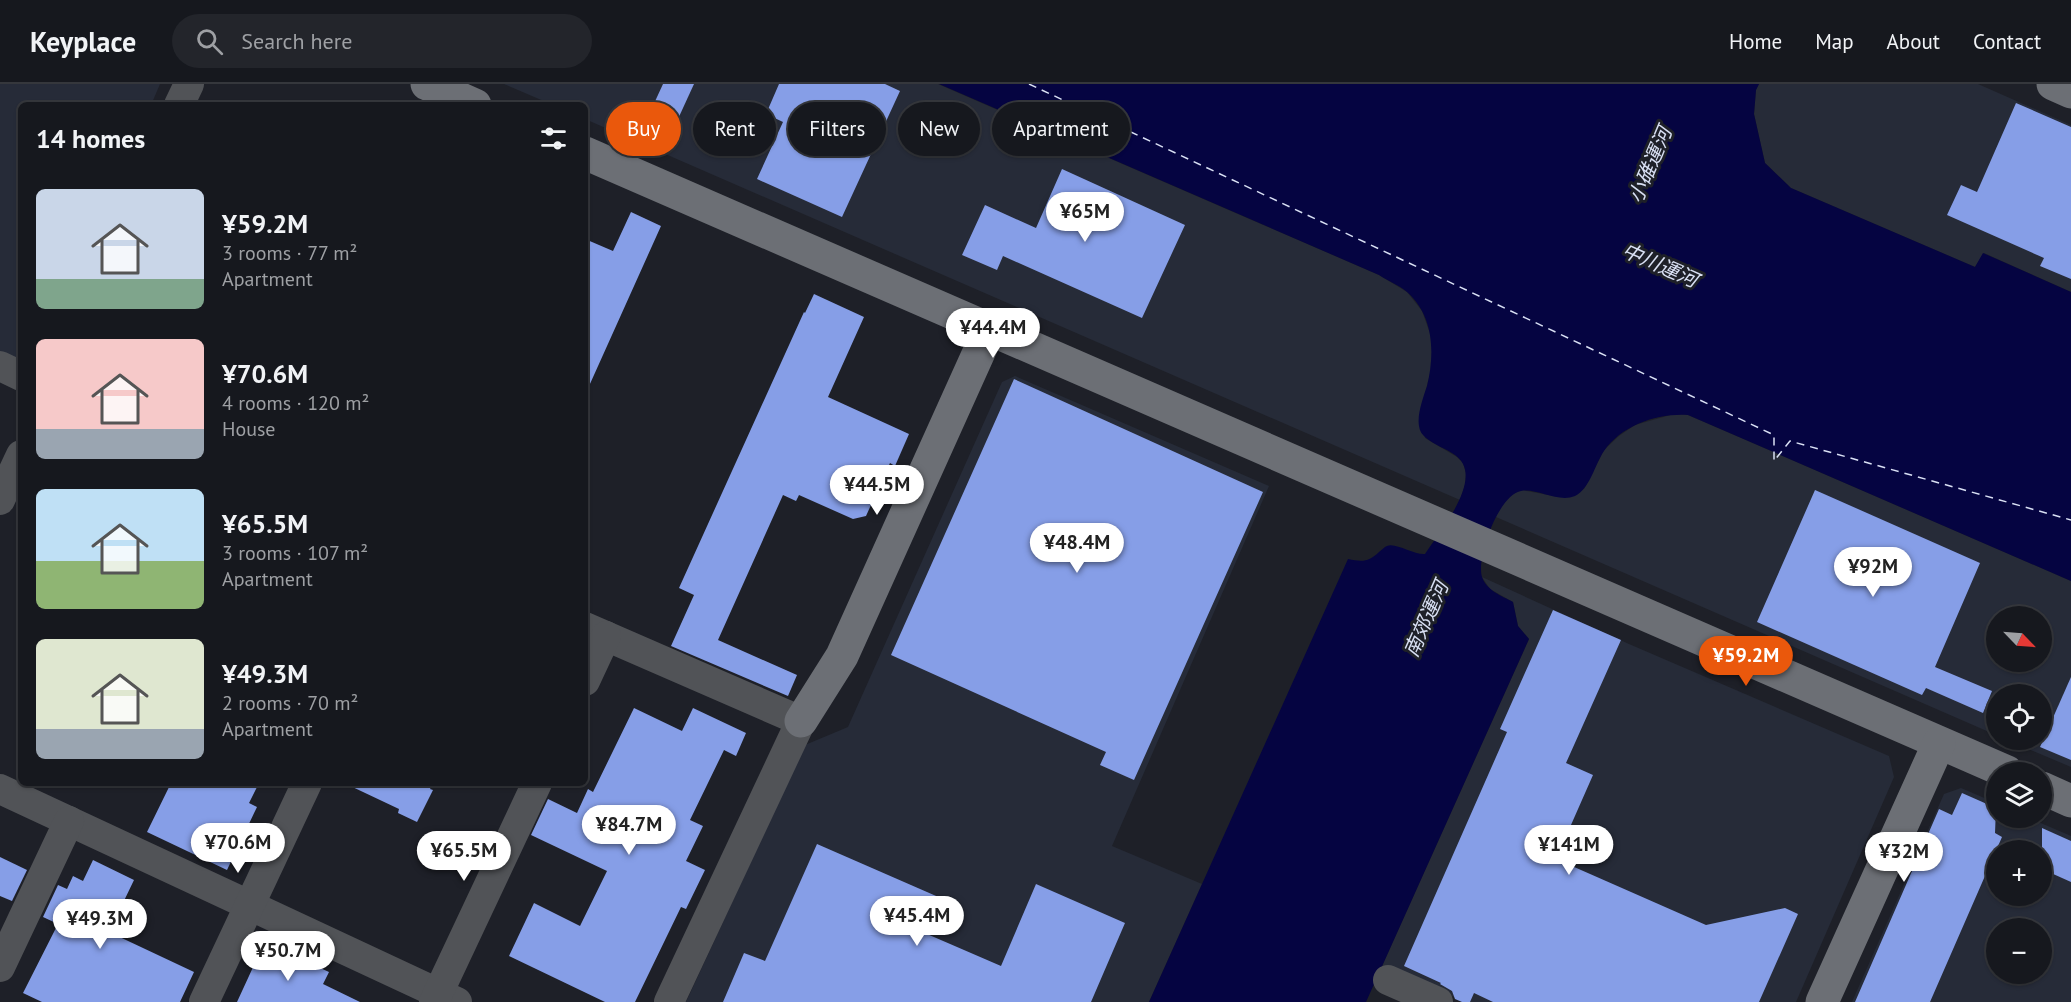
<!DOCTYPE html>
<html lang="en">
<head>
<meta charset="utf-8">
<style>
  :root { --surface:#16181e; --page:#23252b; --text:#f1f3f6; --muted:#9ea0a4; --line:#35373c; --accent:#ea580c }
  body { margin:0; font-family:"PT Sans","Noto Sans JP",sans-serif; background:var(--page); color:var(--text); height:100vh; display:flex; flex-direction:column; font-size:22px; white-space:nowrap }
  * { box-sizing:border-box; margin:0 }
  p { font-size:20px; color:var(--muted) }
  .icon { flex:none; width:33px; height:33px; fill:none; stroke:currentColor; stroke-width:2; stroke-linecap:round; stroke-linejoin:round }
  .map { position:relative; flex:1; overflow:hidden }
  .drawer { position:absolute; left:18px; top:18px; width:570px; height:684px; display:flex; flex-direction:column; background:var(--surface); border-radius:9px; box-shadow:0 2px 4px #0004,0 0 0 2px var(--line) }
  .drawer>* { flex:none }
  .top-card { position:absolute; left:606px; top:18px; width:570px; height:54px; display:flex; gap:12px }
  .needle { width:39px; rotate:115deg }
  .tools { position:absolute; left:1986px; top:522px; display:grid; gap:12px }
  .tools a { display:grid; place-items:center; width:66px; height:66px; border-radius:50%; background:var(--surface); box-shadow:0 2px 4px #0004,0 0 0 2px var(--line); font-size:30px }
  .price { position:absolute; translate:-50% -51px; padding:0 14px; border-radius:21px; background:#fff; color:#222; font-size:20px; line-height:39px; filter:drop-shadow(0 2px 3px #0008) }
  .price::after { content:''; position:absolute; left:50%; top:36px; width:18px; height:14px; margin-left:-9px; background:inherit; clip-path:polygon(0 0,100% 0,50% 100%) }
  .price.active { background:var(--accent); color:#fff }
  ul { padding:0; list-style:none }
  li { display:flex; align-items:center; gap:18px; height:150px; padding:0 18px }
  li span { display:grid; place-items:center; flex:none; width:168px; height:120px; border-radius:9px; color:#555 }
  li>.icon { margin-inline-start:auto }
  span .icon { width:72px; height:72px; fill:#fffc; stroke-width:1 }
  li b { font-size:26px }
  h2 { display:flex; justify-content:space-between; align-items:center; height:72px; padding:0 18px; font-size:26px }
  .chip { padding:0 21px; border-radius:27px; background:var(--surface); box-shadow:0 2px 4px #0004,0 0 0 2px var(--line); font-size:21px; line-height:54px }
  .chip.active { background:var(--accent); color:#fff }
  header { display:flex; align-items:center; gap:36px; box-sizing:border-box; height:84px; padding:0 30px; background:var(--surface); border-bottom:2px solid var(--line) }
  header strong { font-size:28px }
  nav { display:flex; gap:33px; margin-inline-start:auto; font-size:21px }
  .search { width:420px; height:54px; background:var(--page); display:flex; align-items:center; gap:15px; box-sizing:border-box; padding:0 21px; border-radius:33px; color:var(--muted); font-size:22px }
  .map>svg:first-child { display:block }
  .built { fill:#262b38; fill-rule:evenodd }
  .water { fill:#050441 }
  .lines { fill:none; stroke-linecap:round; stroke-linejoin:round }
  .ferry { stroke:#d9e0f4; stroke-width:1.5; stroke-dasharray:8 6; stroke-linecap:butt }
  .building { fill:#869ee7 }
  .street { stroke:#515357; stroke-width:30 }
  .secondary { stroke:#6c6f75; stroke-width:33 }
  .labels { text-anchor:middle; stroke-width:6; stroke-linejoin:round; paint-order:stroke }
  .water-label { font-size:20px; font-style:italic; fill:#d9e0f4; stroke:#1e2028 }
</style>
</head>
<body>
<header>
<strong>Keyplace</strong>
<div class="search"><svg class="icon" aria-label="search" viewBox="0 0 24 24"><circle cx="10" cy="10" r="6"/><path d="M15 15l6 6"/></svg>Search here</div>
<nav><a>Home</a><a>Map</a><a>About</a><a>Contact</a></nav>
</header>
<div class="map">
<svg width="2071" height="918" viewBox="0 0 2071 918">
  <rect width="100%" height="100%" fill="#1e2028"/>
  <g class="built">
    <polygon points="0,0 160,0 151,21 21,21 21,285 0,275"/>
    <polygon points="504,0 938,0 1379,191 1407,208 1422,227 1432,255 1432,282 1420,329 1425,354 1457,373 1463,379 1466,389 1465,401 1460,416 585,35 585,21 553,21"/>
    <polygon points="1759,0 1978,0 2071,41 2071,208 1984,169 1975,183 1791,104 1765,79 1754,30 1756,6"/>
    <polygon points="1015,292 1269,402 1112,762 1202,800 1149,918 686,918 805,661 848,643 1002,298"/>
    <path d="M1674 330 1688 331 2071 497V683L2007 656H2042V610H1996V651L1496 433 1498 426 1512 410 1522 406 1554 412 1584 405 1604 366 1619 352 1635 341ZM1996 532H2042V578H1996Z"/>
    <polygon points="1482,493 1629,560 1889,672 1894,693 1796,918 1465,918 1382,882 1529,555 1518,542 1513,518 1490,505"/>
    <path d="M1961 704 1996 719V734H2029L2071 752V918H1852L1944 710ZM1996 766H2042V812H1996ZM1996 844H2042V890H1996Z"/>
  </g>
  <path class="water" d="M939 0H1759L1756 6 1754 30 1765 79 1791 104 1975 183 1983 169 2071 208V497L1688 331C1658 329 1622 341 1604 367 1595 380 1590 405 1575 412 1558 419 1537 404 1521 407 1499 410 1476 474 1482 493 1486 506 1502 512 1513 518L1518 542 1529 555 1366 918H1149L1348 475C1362 478 1369 478 1379 468 1382 466 1384 463 1387 462 1395 458 1414 471 1425 470 1438 450 1476 405 1463 380 1459 371 1446 366 1437 361 1430 357 1420 352 1419 342 1417 330 1423 314 1427 302 1435 269 1434 232 1407 208 1399 201 1388 197 1379 191Z"/>
  <g class="lines">
    <polyline class="ferry" points="1029,0 1774,351 1774,377 1790,357 2071,436"/>
  </g>
  <g class="building">
    <polygon points="663,0 694,0 672,48 646,37"/>
    <polygon points="779,0 885,0 900,7 842,133 757,95 783,38 766,30"/>
    <polygon points="2016,19 2071,43 2071,195 2040,182 2044,174 1947,131 1961,101 1977,108"/>
    <polygon points="1062,85 1185,141 1142,234 1003,172 997,186 962,171 985,121 1036,144"/>
    <polygon points="631,128 661,142 585,311 585,155 613,167"/>
    <polygon points="814,210 864,233 828,313 909,350 895,382 890,379 866,432 853,435 799,411 796,417 783,411 718,556 797,591 788,612 671,562 694,511 679,504 804,228 805,229"/>
    <polygon points="1014,295 1263,408 1134,696 1100,681 1106,668 891,571"/>
    <polygon points="1815,406 1980,479 1935,583 1992,607 1983,629 1926,604 1922,611 1757,538"/>
    <polygon points="1553,526 1621,556 1566,679 1593,691 1556,775 1706,841 1785,824 1798,830 1759,918 1493,918 1474,909 1470,918 1462,918 1455,915 1452,907 1440,900 1441,899 1404,882 1507,648 1500,645"/>
    <polygon points="2071,593 2071,676 2040,663"/>
    <polygon points="634,624 682,647 693,624 746,649 736,672 724,666 690,736 703,742 686,777 705,786 686,825 681,823 635,918 605,918 509,872 534,819 580,842 607,787 531,751 548,715 577,729 588,705 593,708"/>
    <polygon points="171,699 259,699 249,719 257,723 227,786 147,748"/>
    <polygon points="344,699 433,699 430,705 433,706 417,738 398,729 399,725"/>
    <polygon points="1962,709 1996,724 1995,749 2002,753 1930,918 1855,918 1939,725 1952,731"/>
    <polygon points="2042,744 2071,757 2071,798 2042,785"/>
    <polygon points="817,760 943,815 927,850 1001,882 1036,800 1125,839 1091,918 723,918 744,869 765,877"/>
    <polygon points="0,773 27,786 12,817 0,812"/>
    <polygon points="93,776 134,796 109,848 194,888 180,918 42,918 23,909 58,840 43,833 58,801 67,805 73,792 83,797"/>
    <polygon points="261,866 280,874 283,867 329,888 323,900 360,918 237,918"/>
  </g>
  <g class="lines">
    <g class="street">
      <polyline points="179,21 189,0"/>
      <polyline points="0,282 21,292"/>
      <polyline points="0,416 21,371"/>
      <polyline points="585,543 801,637 669,918"/>
      <polyline points="585,597 606,552"/>
      <polyline points="0,705 457,918"/>
      <polyline points="0,883 69,737"/>
      <polyline points="1388,896 1438,918"/>
      <polyline points="204,918 307,699"/>
      <polyline points="434,918 537,699"/>
    </g>
    <g class="secondary">
      <polyline points="427,0 475,21"/>
      <polyline points="2053,0 2071,8"/>
      <polyline points="585,69 2007,688"/>
      <polyline points="801,637 842,572 989,246"/>
      <polyline points="2042,704 2071,717"/>
      <polyline points="1822,918 1939,659"/>
    </g>
  </g>
  <g class="labels">
    <g class="water-label">
      <text transform="translate(1650 81) rotate(-67)" y="7">小碓運河</text>
      <text transform="translate(1660 181) rotate(24)" y="7">中川運河</text>
      <text transform="translate(1426 535) rotate(-66)" y="7">南郊運河</text>
    </g>
  </g>
</svg>
<div class="tools">
<a><svg class="needle" viewBox="-14 -14 28 28"><path d="M0-13l5 13h-10z" fill="#e53935"/><path d="M0 13l5-13h-10z" fill="#9ea0a4"/></svg></a>
<a><svg class="icon" aria-label="locate" viewBox="0 0 24 24"><circle cx="12" cy="12" r="6"/><path d="M12 2v4M12 18v4M2 12h4M18 12h4"/></svg></a>
<a><svg class="icon" aria-label="layers" viewBox="0 0 24 24"><path d="M12 4l9 5-9 5-9-5zM3 14l9 5 9-5"/></svg></a>
<a>+</a>
<a>−</a>
</div>
<b class="price" style="left:1085px;top:159px">¥65M</b>
<b class="price" style="left:993px;top:275px">¥44.4M</b>
<b class="price" style="left:877px;top:432px">¥44.5M</b>
<b class="price" style="left:1077px;top:490px">¥48.4M</b>
<b class="price" style="left:1873px;top:514px">¥92M</b>
<b class="price active" style="left:1746px;top:603px">¥59.2M</b>
<b class="price" style="left:629px;top:772px">¥84.7M</b>
<b class="price" style="left:238px;top:790px">¥70.6M</b>
<b class="price" style="left:1569px;top:792px">¥141M</b>
<b class="price" style="left:464px;top:798px">¥65.5M</b>
<b class="price" style="left:1904px;top:799px">¥32M</b>
<b class="price" style="left:917px;top:863px">¥45.4M</b>
<b class="price" style="left:100px;top:866px">¥49.3M</b>
<b class="price" style="left:288px;top:898px">¥50.7M</b>
<div class="top-card">
<a class="chip active">Buy</a>
<a class="chip">Rent</a>
<a class="chip">Filters</a>
<a class="chip">New</a>
<a class="chip">Apartment</a>
</div>
<section class="drawer">
<h2>14 homes<svg class="icon" aria-label="filters" viewBox="0 0 24 24"><path d="M4 7h16M4 17h16"/><circle cx="9" cy="7" r="2"/><circle cx="15" cy="17" r="2"/></svg></h2>
<ul>
<li><span style="background:linear-gradient(#c9d6e8 75%,#7fa58c 0)"><svg class="icon" aria-label="home" viewBox="0 0 24 24"><path d="M3 11l9-7 9 7M6 9v11h12V9"/></svg></span><div><b>¥59.2M</b><p>3 rooms · 77 m²</p><p>Apartment</p></div></li>
<li><span style="background:linear-gradient(#f6c9c9 75%,#9aa5b1 0)"><svg class="icon" aria-label="home" viewBox="0 0 24 24"><path d="M3 11l9-7 9 7M6 9v11h12V9"/></svg></span><div><b>¥70.6M</b><p>4 rooms · 120 m²</p><p>House</p></div></li>
<li><span style="background:linear-gradient(#bfe0f5 60%,#8fb573 0)"><svg class="icon" aria-label="home" viewBox="0 0 24 24"><path d="M3 11l9-7 9 7M6 9v11h12V9"/></svg></span><div><b>¥65.5M</b><p>3 rooms · 107 m²</p><p>Apartment</p></div></li>
<li><span style="background:linear-gradient(#dfe7d0 75%,#9aa5b1 0)"><svg class="icon" aria-label="home" viewBox="0 0 24 24"><path d="M3 11l9-7 9 7M6 9v11h12V9"/></svg></span><div><b>¥49.3M</b><p>2 rooms · 70 m²</p><p>Apartment</p></div></li>
</ul>
</section>
</div>
</body>
</html>
